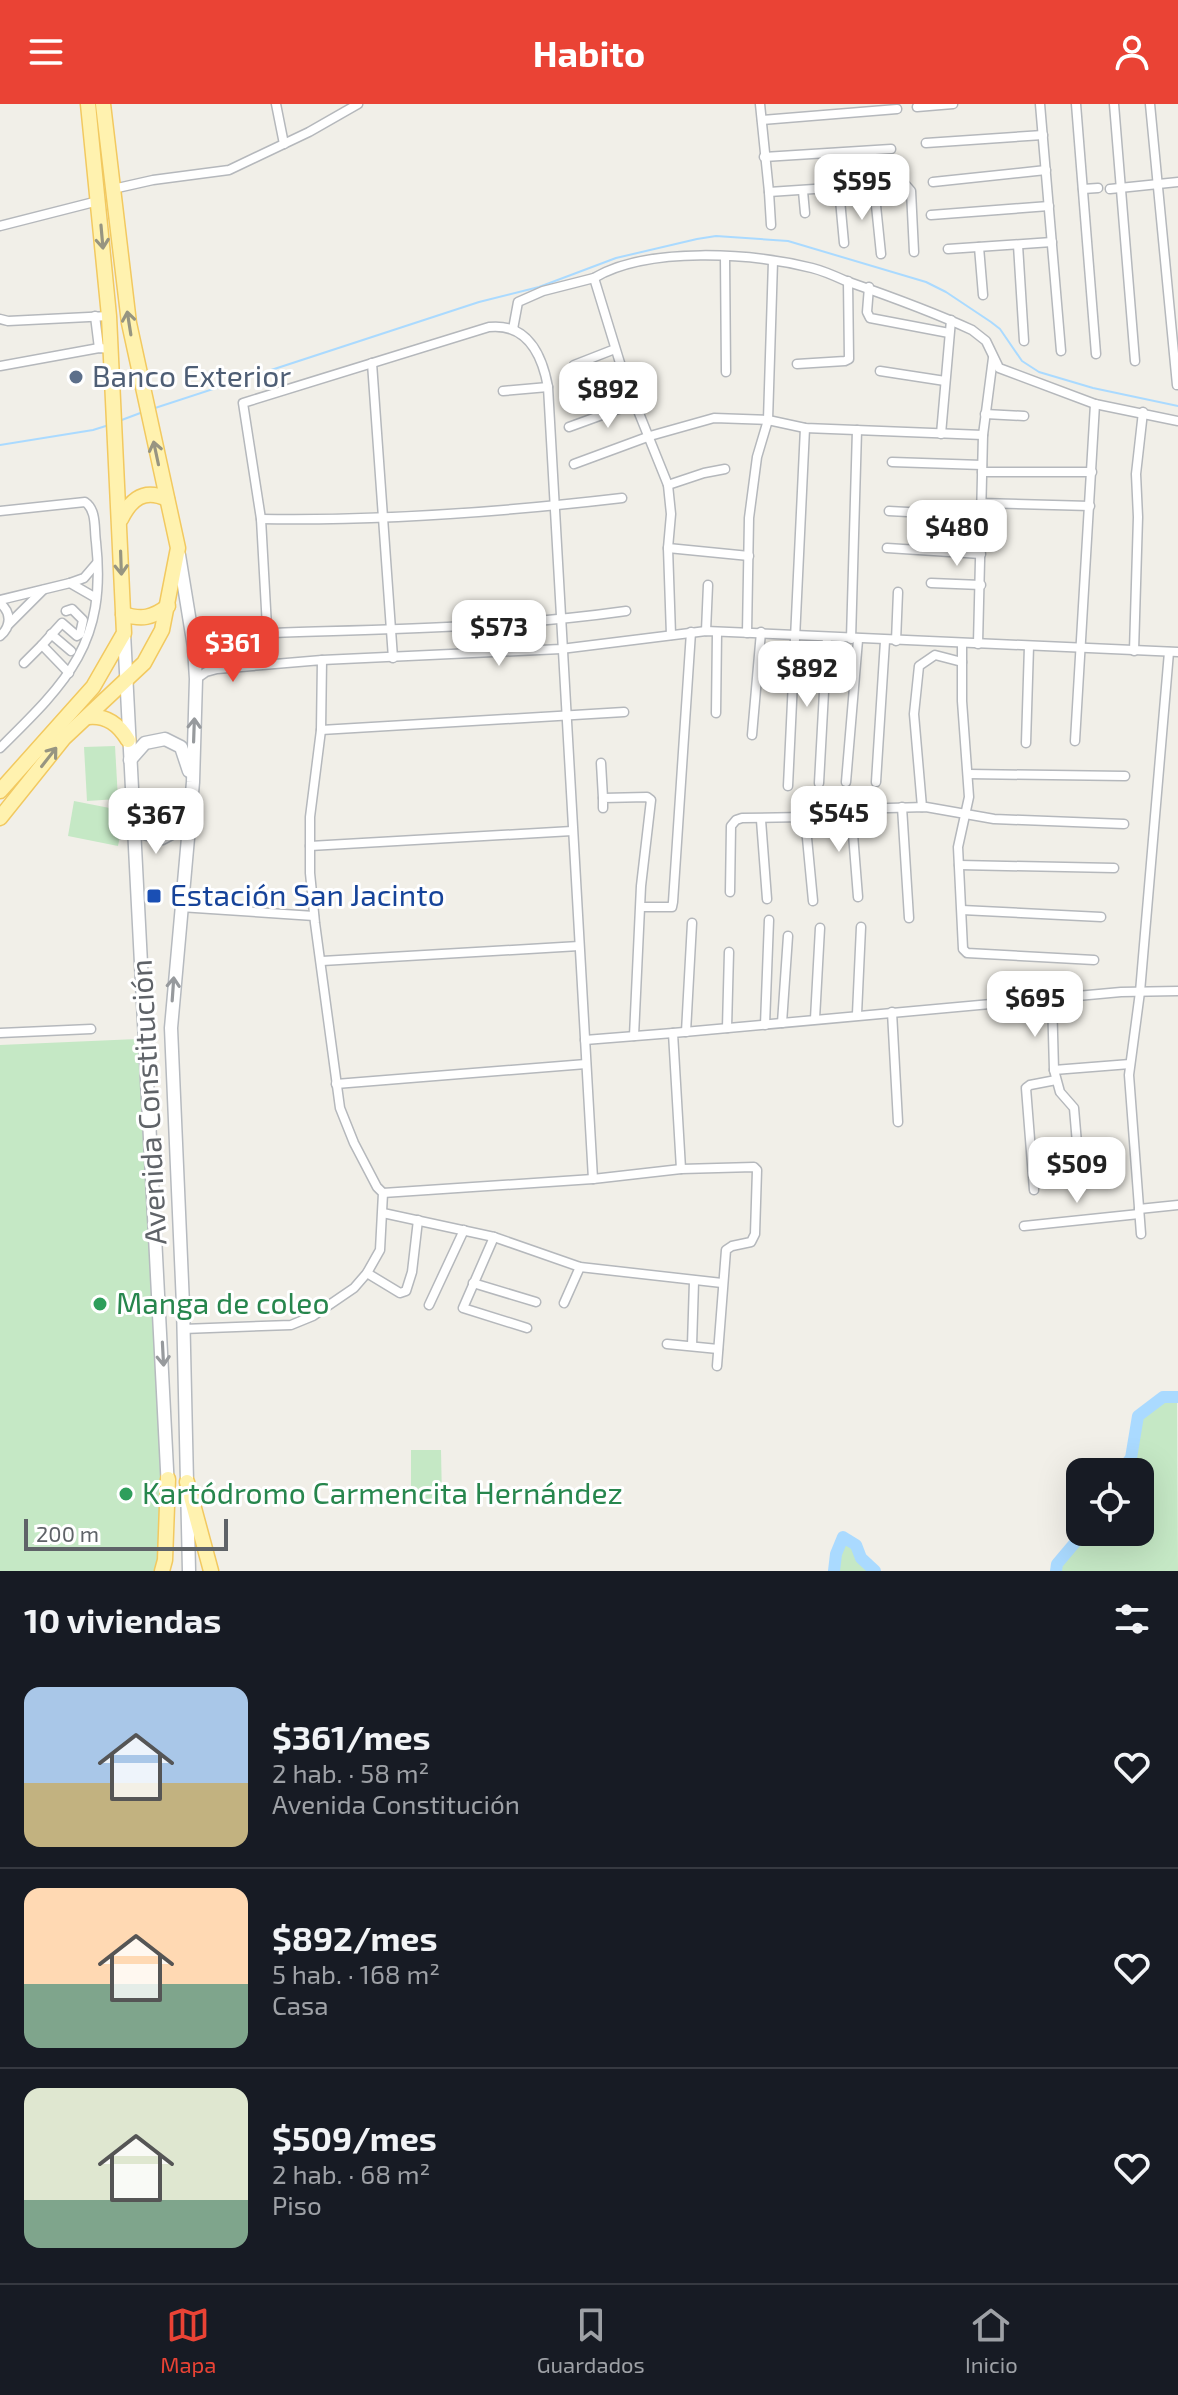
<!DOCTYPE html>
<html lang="es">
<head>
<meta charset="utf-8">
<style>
  :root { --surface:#171b24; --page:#242831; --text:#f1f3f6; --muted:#9ea1a6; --line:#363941; --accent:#ea4335 }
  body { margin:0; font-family:"Exo 2",sans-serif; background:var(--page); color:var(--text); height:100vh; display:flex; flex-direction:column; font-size:30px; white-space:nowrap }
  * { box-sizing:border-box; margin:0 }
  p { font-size:26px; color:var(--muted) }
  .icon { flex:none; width:44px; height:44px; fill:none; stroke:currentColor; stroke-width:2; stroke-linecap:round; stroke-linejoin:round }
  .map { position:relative; height:1467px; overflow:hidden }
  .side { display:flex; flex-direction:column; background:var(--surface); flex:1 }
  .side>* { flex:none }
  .tools { position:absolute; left:1066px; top:1354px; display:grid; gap:16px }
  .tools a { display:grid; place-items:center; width:88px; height:88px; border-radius:16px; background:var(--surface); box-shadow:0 8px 32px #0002; font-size:40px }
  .scale { position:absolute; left:24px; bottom:20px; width:204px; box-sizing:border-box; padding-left:8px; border:4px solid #5f6368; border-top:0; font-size:22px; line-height:28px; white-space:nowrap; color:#5f6368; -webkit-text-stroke:6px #fff; paint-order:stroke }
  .price { position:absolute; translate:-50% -68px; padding:0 18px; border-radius:16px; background:#fff; color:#222; font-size:26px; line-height:52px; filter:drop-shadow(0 2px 4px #0008) }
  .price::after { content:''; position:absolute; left:50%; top:48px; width:24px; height:18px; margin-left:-12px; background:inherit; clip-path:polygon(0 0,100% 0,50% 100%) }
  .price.active { background:var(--accent); color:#fff }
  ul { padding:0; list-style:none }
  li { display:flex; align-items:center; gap:24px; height:200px; padding:0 24px }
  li+li { border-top:2px solid var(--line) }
  li span { display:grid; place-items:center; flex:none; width:224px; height:160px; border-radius:16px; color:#555 }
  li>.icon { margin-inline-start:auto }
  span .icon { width:96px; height:96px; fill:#fffc; stroke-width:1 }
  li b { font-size:34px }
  h2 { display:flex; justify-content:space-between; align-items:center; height:96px; padding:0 24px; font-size:34px }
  header { display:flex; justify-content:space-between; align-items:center; height:104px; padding:0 24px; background:var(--accent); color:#fff; font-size:36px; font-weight:700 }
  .tab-bar { display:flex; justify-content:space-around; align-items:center; height:112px; border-top:2px solid var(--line); background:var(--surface); font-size:22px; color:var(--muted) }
  .tab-bar a { display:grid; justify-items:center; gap:4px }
  .tab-bar .active { color:var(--accent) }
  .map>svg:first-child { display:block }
  .green { fill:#c5e8c5 }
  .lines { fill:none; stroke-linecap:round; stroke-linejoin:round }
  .stream { stroke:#aadaff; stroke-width:2 }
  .river { stroke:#aadaff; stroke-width:12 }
  .street-casing { stroke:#b5b8bc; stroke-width:11 }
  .secondary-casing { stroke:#b6babf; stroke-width:15 }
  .primary-casing { stroke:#f2c960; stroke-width:17 }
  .street { stroke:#fff; stroke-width:8 }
  .secondary { stroke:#fff; stroke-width:12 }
  .primary { stroke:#fff2af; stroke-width:14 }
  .oneway { stroke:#979581 }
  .oneway2 { stroke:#979a9d }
  .service-dot { fill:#5c6f8a; stroke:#fff; stroke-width:3 }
  .transit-dot { fill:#1a4fb4; stroke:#fff; stroke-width:3 }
  .leisure-dot { fill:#2e9e5b; stroke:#fff; stroke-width:3 }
  .labels { text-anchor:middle; stroke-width:6; stroke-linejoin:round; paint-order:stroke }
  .service-label { font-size:30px; fill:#4e5e75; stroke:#fff; text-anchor:start }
  .transit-label { font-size:30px; fill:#164399; stroke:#fff; text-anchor:start }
  .street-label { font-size:30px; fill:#5f6368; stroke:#fff }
  .leisure-label { font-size:30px; fill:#27864d; stroke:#fff; text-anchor:start }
</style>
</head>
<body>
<header><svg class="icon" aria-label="menu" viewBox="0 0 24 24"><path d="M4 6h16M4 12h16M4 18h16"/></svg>Habito<svg class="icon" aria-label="person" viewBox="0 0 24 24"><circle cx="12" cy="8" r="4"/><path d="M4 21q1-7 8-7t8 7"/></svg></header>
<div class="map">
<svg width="1178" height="1467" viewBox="0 0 1178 1467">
  <rect width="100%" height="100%" fill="#f1efe8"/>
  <g class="green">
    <polygon points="115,642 118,695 87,697 84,643"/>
    <polygon points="74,697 125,707 118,742 68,732"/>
    <polygon points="137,935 154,1186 164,1440 161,1467 0,1467 0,941"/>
    <polygon points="1177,1291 1178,1467 1056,1467 1057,1460 1084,1428 1140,1428 1140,1368 1120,1368 1131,1353 1138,1312 1163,1293"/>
    <polygon points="411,1346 441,1346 442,1396 411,1396"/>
    <polygon points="843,1433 856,1441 861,1454 875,1467 834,1467 836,1450"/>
  </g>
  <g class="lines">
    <g class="stream">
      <polyline points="152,305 479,198 539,183 616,154 697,135 716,132 788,137 926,178 946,188 991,218 1000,225 1022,257 1039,268 1093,284 1178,302"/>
      <polyline points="119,317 143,308"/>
      <polyline points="0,341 93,326 109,321"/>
    </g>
    <g class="river">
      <polyline points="1120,1368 1131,1354 1138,1312 1163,1293 1178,1293"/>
      <polyline points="834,1467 836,1450 843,1433 856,1441 861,1454 875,1467"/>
      <polyline points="1056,1467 1057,1460 1084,1428"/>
    </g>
    <g class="street-casing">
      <g id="street">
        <polyline points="276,0 284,40"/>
        <polyline points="760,0 769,88 904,79 911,87 914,148"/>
        <polyline points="1040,0 1061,247"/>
        <polyline points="1076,0 1096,250"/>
        <polyline points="1114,0 1135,257"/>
        <polyline points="1150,0 1177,281"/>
        <polyline points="917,3 953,0"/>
        <polyline points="762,16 897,5"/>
        <polyline points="926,39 1043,31"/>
        <polyline points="764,53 891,45"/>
        <polyline points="933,78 1046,66"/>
        <polyline points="874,82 881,150"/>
        <polyline points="113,85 153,76 229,66 309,28 358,0"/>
        <polyline points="839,85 844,139"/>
        <polyline points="1083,85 1098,84"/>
        <polyline points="1110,85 1178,78"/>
        <polyline points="803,87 805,109"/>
        <polyline points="769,88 771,121"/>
        <polyline points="931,111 1049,102"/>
        <polyline points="0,122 98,97"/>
        <polyline points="1018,141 1024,237"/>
        <polyline points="979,143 983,191"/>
        <polyline points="948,145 1052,138"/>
        <polyline points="725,153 726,268"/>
        <polyline points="869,183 867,208 870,214 949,229"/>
        <polyline points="95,212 99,244"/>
        <polyline points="0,215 8,217 109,212"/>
        <polyline points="513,225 518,198 543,187 594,174"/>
        <polyline points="372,259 393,554"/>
        <polyline points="797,260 845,257 849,255 848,177"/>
        <polyline points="574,261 615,245"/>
        <polyline points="0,262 99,244 111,245"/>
        <polyline points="880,267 945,277"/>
        <polyline points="503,287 548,283"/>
        <polyline points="582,287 624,272"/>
        <polyline points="985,310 1024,312"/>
        <polyline points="569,323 635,299"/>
        <polyline points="941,330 951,216"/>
        <polyline points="892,358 982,361"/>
        <polyline points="574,360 650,332 714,314 768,316 805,324 983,331"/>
        <polyline points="982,368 1092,368"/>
        <polyline points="668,381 704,369 725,365"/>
        <polyline points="981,399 1090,402"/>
        <path d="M0 407 85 398C97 406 94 425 96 438 107 539 68 577 0 644"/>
        <polyline points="889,407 982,412"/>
        <path d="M261 415C381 417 503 408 622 394"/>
        <polyline points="668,444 749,452"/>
        <polyline points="887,444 981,450"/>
        <polyline points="70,479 84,474 96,460"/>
        <polyline points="931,479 981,481"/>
        <polyline points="0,496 70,479 96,494"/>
        <path d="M0 499C11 508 12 522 0 532"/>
        <polyline points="8,521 43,486"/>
        <polyline points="706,527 708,481"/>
        <path d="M268 529C387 525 507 524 626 507"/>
        <polyline points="747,529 749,414 757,353 768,316 773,157"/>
        <polyline points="51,530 71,547"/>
        <path d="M671 531 668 444 671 410 668 381 624 272 594 174C648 142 752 149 812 164 824 167 835 172 846 177 889 192 931 207 972 226L986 237 999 264 1095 300 1178 317"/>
        <polyline points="851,535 857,326"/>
        <polyline points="896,537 898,488"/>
        <polyline points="962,539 962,597 969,693 958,743 963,845 967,849 1094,856"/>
        <polyline points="978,540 983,331 993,254"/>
        <polyline points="42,541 62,519 77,532 80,530 83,516 72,505 66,507"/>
        <path d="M194 543C216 560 243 550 269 547"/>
        <polyline points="1134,547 1138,413 1136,370 1143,308"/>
        <polyline points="322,556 561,545 706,527 1178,548"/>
        <polyline points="24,559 42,541 69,569"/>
        <path d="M269 559 261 415 243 299 489 223C527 219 542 250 548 283L593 1075"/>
        <polyline points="716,609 717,529"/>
        <polyline points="321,626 624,608"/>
        <polyline points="752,631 761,528"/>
        <polyline points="1075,637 1095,300"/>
        <polyline points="1026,639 1029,542"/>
        <polyline points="601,659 603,694"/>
        <polyline points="968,670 1125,672"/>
        <polyline points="846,678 858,536"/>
        <polyline points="876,678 885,537"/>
        <polyline points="819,679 827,533"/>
        <polyline points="788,682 805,324"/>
        <polyline points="902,703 909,814"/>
        <polyline points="922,703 914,610 919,562 935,551 962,558"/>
        <polyline points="603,704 603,694 647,693 651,696 641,782 634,932"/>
        <polyline points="851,705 858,793"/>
        <polyline points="805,713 813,797"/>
        <polyline points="761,716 767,795"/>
        <polyline points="310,742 572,727"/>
        <polyline points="959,761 1114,764"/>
        <polyline points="730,788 731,722 736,716 742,714 805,713 851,705 926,703 994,715 1124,720"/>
        <polyline points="180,803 314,812"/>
        <polyline points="641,803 672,803 673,798 691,528"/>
        <polyline points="962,806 1101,813"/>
        <polyline points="322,857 579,842"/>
        <polyline points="892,908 898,1018"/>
        <polyline points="857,910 861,823"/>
        <polyline points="815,915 820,824"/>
        <polyline points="782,919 788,832"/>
        <polyline points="765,921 769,816"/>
        <polyline points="727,924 729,848"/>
        <polyline points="686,928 692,819"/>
        <polyline points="0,929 91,925"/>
        <polyline points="585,936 673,929"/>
        <polyline points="1054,966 1130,960"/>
        <polyline points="336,980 586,960"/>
        <polyline points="681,1065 673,929 1121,888 1178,887"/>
        <polyline points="1034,1073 1071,1069 1079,1063 1074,1004 1060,988 1054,966 1052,894"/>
        <polyline points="1034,1086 1026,984 1030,981 1056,976"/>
        <polyline points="383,1089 593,1075 681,1065 754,1063 757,1066 755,1130 751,1138 732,1142 726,1146 717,1262"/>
        <polyline points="1139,1105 1178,1101"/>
        <polyline points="383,1109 494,1133 580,1163 722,1179"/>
        <polyline points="1024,1122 1139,1110"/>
        <polyline points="1141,1130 1129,971 1140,888 1169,548"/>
        <polyline points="494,1133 463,1204 527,1224"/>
        <polyline points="367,1169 400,1189 406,1187 412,1168 418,1116"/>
        <polyline points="473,1179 536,1198"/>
        <polyline points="564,1199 580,1163"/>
        <polyline points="429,1201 464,1126"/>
        <polyline points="183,1225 291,1221 313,1212 354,1184 367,1169 380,1146 383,1089 377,1083 354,1039 340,1004 315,819 310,769 310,713 321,626 322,556 217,565 206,568 196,575"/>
        <polyline points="667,1240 718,1245"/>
        <polyline points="692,1241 694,1177"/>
      </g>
    </g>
    <g class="secondary-casing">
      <g id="secondary">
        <polyline points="179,451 194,543 196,575 193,678 171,924 183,1201 189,1467"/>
        <polyline points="124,529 168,1385"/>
        <polyline points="130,656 145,639 165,635 181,643 189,667"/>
        <polyline points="135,713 144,729 162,734 179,725 189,714"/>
      </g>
    </g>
    <g class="primary-casing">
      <g id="primary">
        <path d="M121 415C131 395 144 384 167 395"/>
        <path d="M123 510C142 516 152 514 168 502"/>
        <path d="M88 613C107 611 119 621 128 636"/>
        <polyline points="0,687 93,583 124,529 109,212 88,0"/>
        <polyline points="0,714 64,634 144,559 162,526 178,444 129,219 103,0"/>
        <polyline points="187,1378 211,1467"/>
        <polyline points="162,1467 165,1456 168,1375"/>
      </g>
    </g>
    <use href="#street" class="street"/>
    <use href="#secondary" class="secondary"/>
    <use href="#primary" class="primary"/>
  </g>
  <defs><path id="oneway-shaft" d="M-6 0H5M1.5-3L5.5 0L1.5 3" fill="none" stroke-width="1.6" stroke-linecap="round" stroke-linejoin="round" transform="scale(2)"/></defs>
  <g class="oneway">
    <use href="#oneway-shaft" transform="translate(102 133) rotate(85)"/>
    <use href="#oneway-shaft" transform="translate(129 219) rotate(-99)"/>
    <use href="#oneway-shaft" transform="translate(156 349) rotate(-102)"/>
    <use href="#oneway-shaft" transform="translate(121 459) rotate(88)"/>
    <use href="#oneway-shaft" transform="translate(49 653) rotate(-52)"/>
  </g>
  <g class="oneway2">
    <use href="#oneway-shaft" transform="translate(194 626) rotate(-88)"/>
    <use href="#oneway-shaft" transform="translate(173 885) rotate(-86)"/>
    <use href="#oneway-shaft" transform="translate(163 1250) rotate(87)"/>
  </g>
  <circle class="service-dot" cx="76" cy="273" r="8"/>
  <rect class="transit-dot" x="146" y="784" width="16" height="16" rx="4"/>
  <g class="leisure-dot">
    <circle cx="100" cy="1200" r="8"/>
    <circle cx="126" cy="1390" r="8"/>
  </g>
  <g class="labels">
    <g class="service-label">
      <text x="92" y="283">Banco Exterior</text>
    </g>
    <g class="transit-label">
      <text x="170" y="802">Estación San Jacinto</text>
    </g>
    <g class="street-label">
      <text transform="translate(149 998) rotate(-93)" y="10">Avenida Constitución</text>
    </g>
    <g class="leisure-label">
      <text x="116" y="1210">Manga de coleo</text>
      <text x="142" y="1400">Kartódromo Carmencita Hernández</text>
    </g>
  </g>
</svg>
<div class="tools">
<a><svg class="icon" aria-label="locate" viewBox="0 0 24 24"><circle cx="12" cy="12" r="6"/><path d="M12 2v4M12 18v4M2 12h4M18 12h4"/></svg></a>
</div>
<div class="scale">200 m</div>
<b class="price" style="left:862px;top:118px">$595</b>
<b class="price" style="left:608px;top:326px">$892</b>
<b class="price" style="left:957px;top:464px">$480</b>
<b class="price" style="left:499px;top:564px">$573</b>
<b class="price active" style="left:233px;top:580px">$361</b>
<b class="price" style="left:807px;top:605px">$892</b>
<b class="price" style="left:839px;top:750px">$545</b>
<b class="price" style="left:156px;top:752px">$367</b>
<b class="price" style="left:1035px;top:935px">$695</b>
<b class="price" style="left:1077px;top:1101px">$509</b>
</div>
<section class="side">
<h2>10 viviendas<svg class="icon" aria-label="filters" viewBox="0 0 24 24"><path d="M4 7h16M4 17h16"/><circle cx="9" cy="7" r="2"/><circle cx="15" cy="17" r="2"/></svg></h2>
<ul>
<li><span style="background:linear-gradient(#a9c7e8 60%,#c2b280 0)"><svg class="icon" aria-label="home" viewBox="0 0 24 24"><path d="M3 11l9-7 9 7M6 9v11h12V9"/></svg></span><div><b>$361/mes</b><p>2 hab. · 58 m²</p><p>Avenida Constitución</p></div><svg class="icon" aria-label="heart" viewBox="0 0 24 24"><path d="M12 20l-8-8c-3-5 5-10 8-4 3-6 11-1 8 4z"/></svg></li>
<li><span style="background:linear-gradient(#ffd9b3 60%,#7fa58c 0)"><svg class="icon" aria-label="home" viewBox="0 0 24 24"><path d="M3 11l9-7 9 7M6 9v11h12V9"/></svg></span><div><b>$892/mes</b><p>5 hab. · 168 m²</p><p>Casa</p></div><svg class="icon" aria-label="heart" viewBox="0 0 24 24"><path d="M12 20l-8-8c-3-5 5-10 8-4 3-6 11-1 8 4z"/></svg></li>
<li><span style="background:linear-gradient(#dfe7d0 70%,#7fa58c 0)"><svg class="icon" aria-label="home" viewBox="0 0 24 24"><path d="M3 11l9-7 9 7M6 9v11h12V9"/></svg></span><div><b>$509/mes</b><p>2 hab. · 68 m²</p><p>Piso</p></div><svg class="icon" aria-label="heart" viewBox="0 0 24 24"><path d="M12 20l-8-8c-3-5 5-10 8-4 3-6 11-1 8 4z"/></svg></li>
</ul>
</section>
<nav class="tab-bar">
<a class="active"><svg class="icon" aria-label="map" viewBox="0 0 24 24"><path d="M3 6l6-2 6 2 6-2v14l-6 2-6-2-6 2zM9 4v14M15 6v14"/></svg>Mapa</a>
<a><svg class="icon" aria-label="saved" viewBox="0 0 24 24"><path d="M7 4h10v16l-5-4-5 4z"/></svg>Guardados</a>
<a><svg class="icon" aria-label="home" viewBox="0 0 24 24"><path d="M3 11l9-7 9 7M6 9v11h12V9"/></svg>Inicio</a>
</nav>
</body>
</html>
